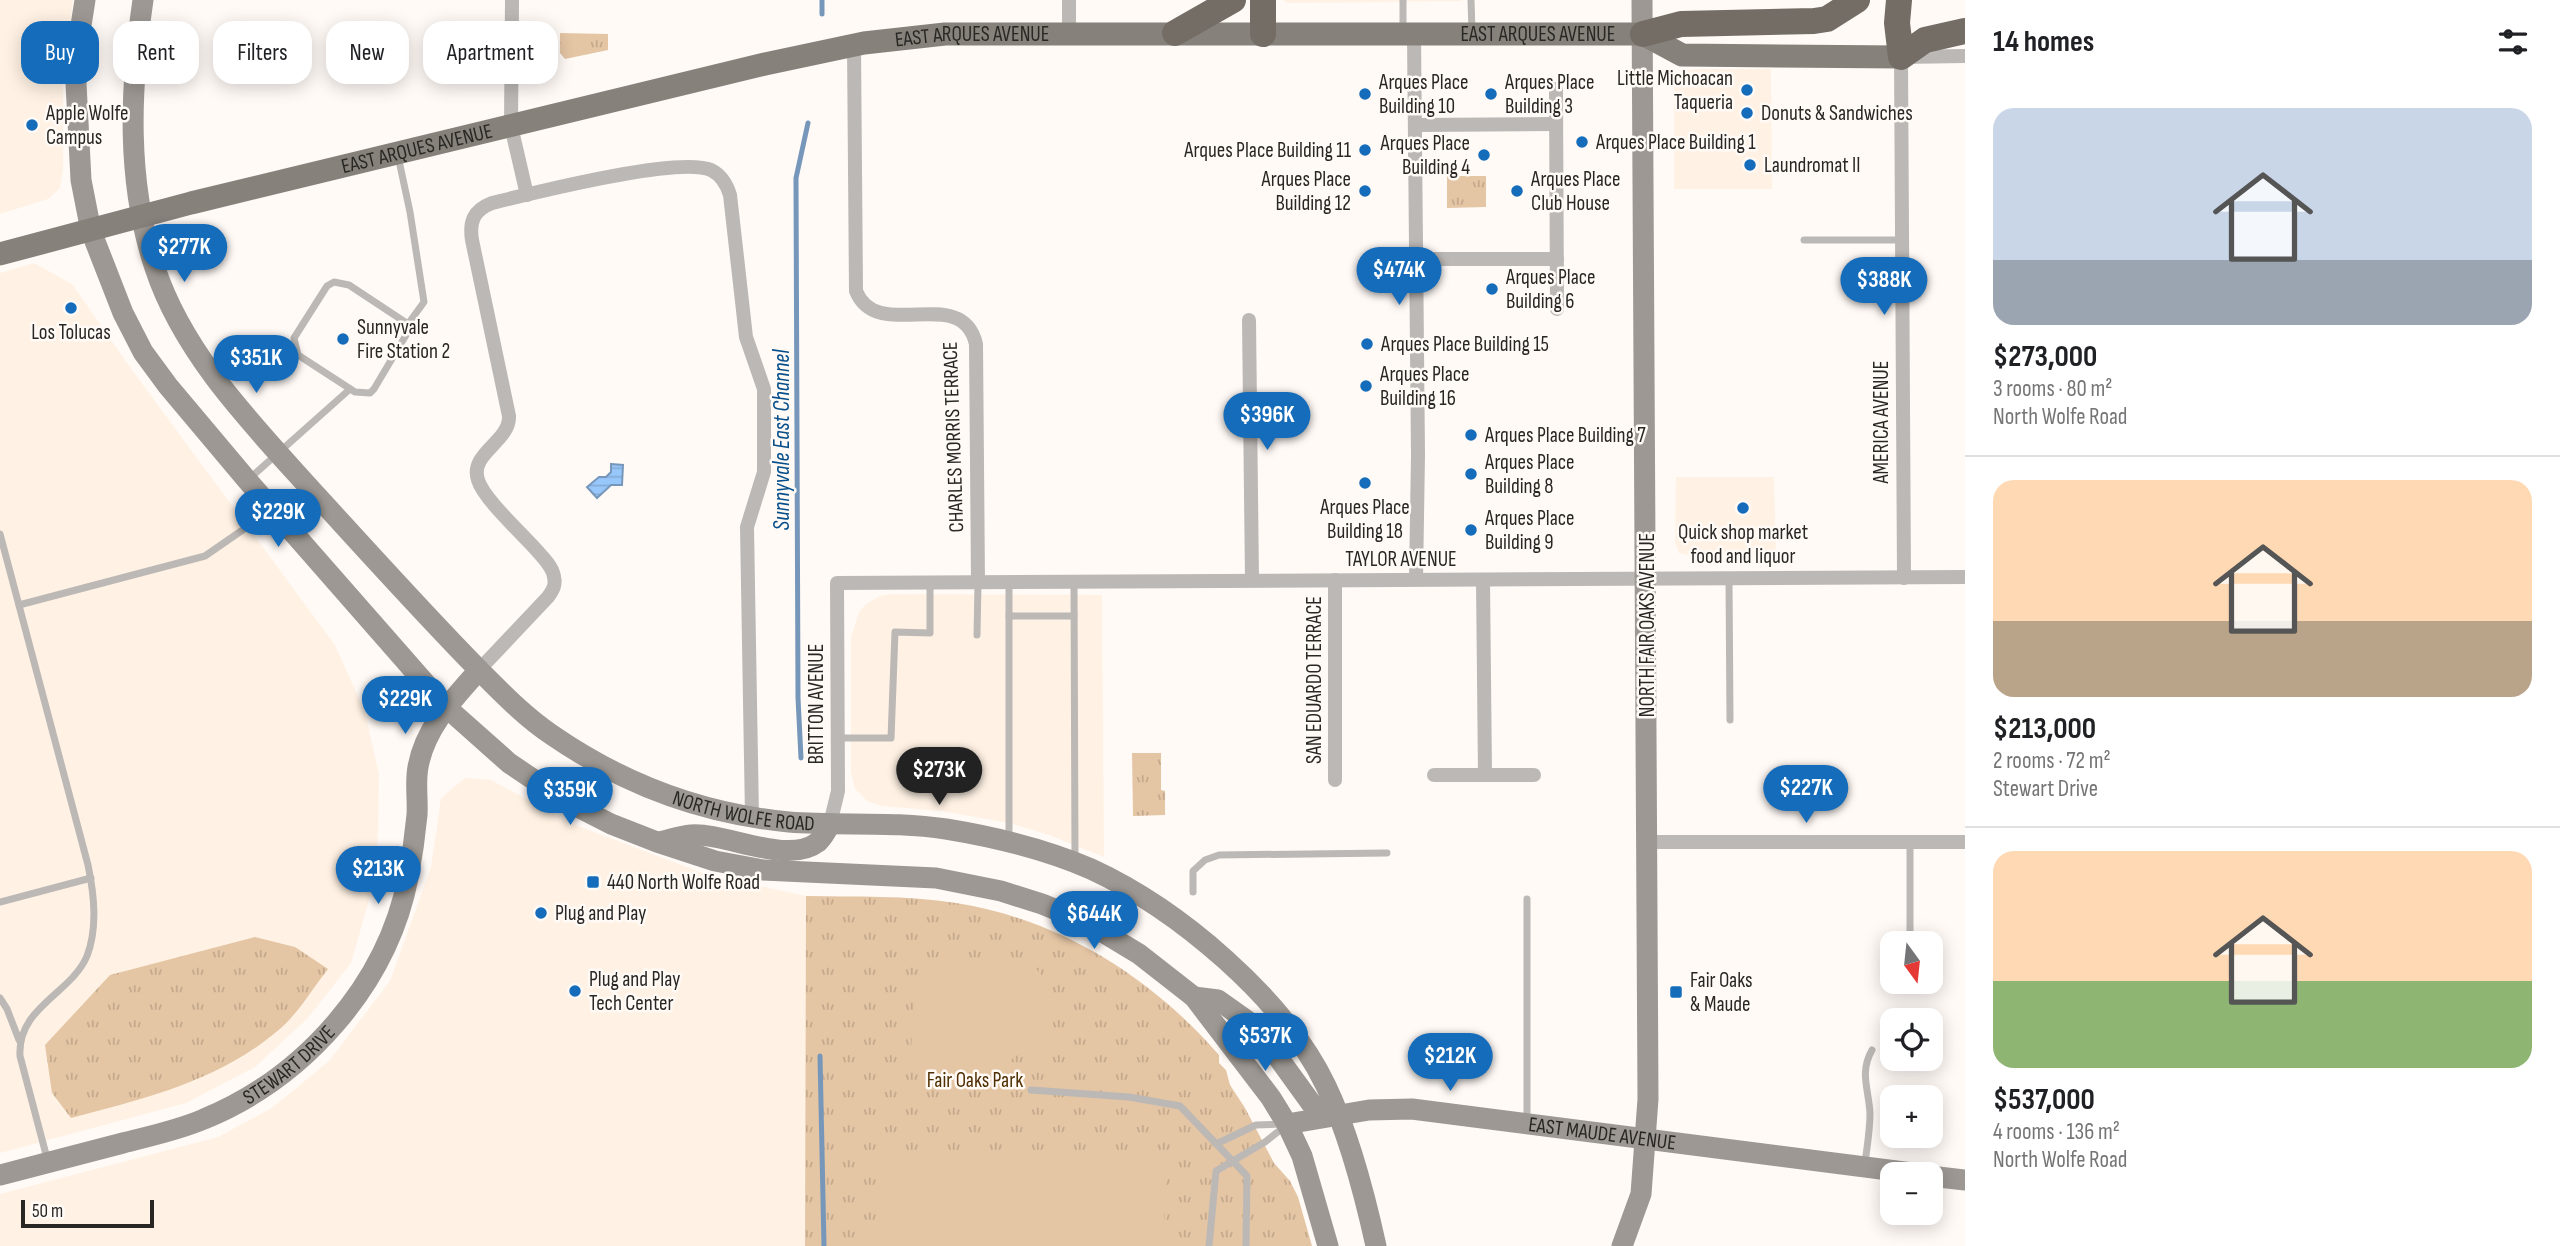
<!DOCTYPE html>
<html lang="en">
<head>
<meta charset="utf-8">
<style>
  :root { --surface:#fff; --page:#f2f2f2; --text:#202124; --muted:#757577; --line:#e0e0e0; --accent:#156cba }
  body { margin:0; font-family:"Sofia Sans Condensed",sans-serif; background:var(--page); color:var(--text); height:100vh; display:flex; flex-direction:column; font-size:26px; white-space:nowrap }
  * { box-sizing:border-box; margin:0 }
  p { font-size:23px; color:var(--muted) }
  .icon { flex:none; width:38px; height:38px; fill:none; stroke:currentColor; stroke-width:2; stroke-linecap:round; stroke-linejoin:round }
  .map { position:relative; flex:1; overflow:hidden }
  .drawer { display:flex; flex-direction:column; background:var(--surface); width:595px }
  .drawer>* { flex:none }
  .hud { position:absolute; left:21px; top:21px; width:665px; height:63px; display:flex; gap:14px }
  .needle { width:46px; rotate:165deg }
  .tools { position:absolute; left:1880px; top:931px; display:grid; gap:14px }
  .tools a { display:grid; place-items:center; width:63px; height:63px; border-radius:14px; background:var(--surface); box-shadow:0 4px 18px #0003; font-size:35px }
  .scale { position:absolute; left:21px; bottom:18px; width:133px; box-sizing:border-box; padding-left:7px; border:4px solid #292724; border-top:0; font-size:19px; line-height:24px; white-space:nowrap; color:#292724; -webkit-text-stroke:5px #fffaf6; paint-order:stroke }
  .price { position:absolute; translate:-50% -60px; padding:0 16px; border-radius:24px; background:var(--accent); color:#fff; font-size:23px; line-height:46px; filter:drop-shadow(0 2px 4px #0008) }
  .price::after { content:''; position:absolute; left:50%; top:42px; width:21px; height:16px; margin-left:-10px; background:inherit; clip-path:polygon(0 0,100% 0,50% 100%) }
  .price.selected { background:#222; color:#fff }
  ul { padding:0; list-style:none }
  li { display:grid; align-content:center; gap:14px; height:371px; padding:0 28px }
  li+li { border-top:2px solid var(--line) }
  li span { display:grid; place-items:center; height:217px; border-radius:21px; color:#555 }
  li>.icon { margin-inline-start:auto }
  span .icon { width:126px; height:126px; fill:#fffc; stroke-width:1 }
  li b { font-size:30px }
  h2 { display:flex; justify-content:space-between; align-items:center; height:84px; padding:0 28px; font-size:30px }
  .tag { padding:0 24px; border-radius:21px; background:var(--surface); box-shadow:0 4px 18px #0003; font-size:24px; line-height:63px }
  .tag.selected { background:var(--accent); color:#fff }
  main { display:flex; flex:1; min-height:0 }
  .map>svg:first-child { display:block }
  .built { fill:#fff2e4 }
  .grass { fill:url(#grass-tufts) }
  .pitch { fill:#e4c5a4 }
  .water { fill:url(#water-rules); stroke:#7797ba; stroke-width:2 }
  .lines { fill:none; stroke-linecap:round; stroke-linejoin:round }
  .stream { stroke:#7797ba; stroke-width:5 }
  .lane { stroke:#bcb8b5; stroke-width:7 }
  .street { stroke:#bcb8b5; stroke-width:14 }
  .secondary { stroke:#9d9893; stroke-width:21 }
  .primary { stroke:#86817b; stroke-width:23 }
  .highway { stroke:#736d66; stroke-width:26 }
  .poi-dot { fill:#156cba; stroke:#fffaf6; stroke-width:2.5 }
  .labels { text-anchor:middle; stroke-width:5; stroke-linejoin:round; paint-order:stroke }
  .street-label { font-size:21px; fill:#292724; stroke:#fffaf6 }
  .poi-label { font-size:21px; fill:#292724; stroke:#fffaf6; text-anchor:start }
  .park-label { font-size:21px; fill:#4e2e02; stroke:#fffaf6 }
  .water-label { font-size:23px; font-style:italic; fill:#064e8a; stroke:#fffaf6 }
</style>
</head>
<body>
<main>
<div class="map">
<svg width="1965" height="1246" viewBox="0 0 1965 1246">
  <defs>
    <pattern id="grass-tufts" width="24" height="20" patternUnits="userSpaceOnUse" patternTransform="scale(1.75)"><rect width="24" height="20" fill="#e4c5a4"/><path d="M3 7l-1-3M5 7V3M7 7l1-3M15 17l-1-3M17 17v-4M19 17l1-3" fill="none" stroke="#c4a98d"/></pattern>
    <pattern id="water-rules" width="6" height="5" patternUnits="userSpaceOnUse" patternTransform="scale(1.75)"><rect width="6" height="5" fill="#98c7fb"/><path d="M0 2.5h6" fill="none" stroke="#83abd7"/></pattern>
  </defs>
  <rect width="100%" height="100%" fill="#fffaf6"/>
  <g class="built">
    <polygon points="0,0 73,0 63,82 63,169 60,188 48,199 0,214"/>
    <polygon points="1283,0 1461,0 1462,1 1288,3"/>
    <polygon points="1698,69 1771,69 1772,189 1674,189 1674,81 1683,71"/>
    <polygon points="34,263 72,284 132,370 335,645 365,712 379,775 378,833 373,886 351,963 308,1018 255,1067 186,1103 0,1153 0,273"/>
    <polygon points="1676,477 1774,477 1776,556 1693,556 1679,553 1675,543"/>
    <polygon points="891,594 1102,595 1104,857 1049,835 1009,823 941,811 881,806 867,801 855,789 851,772 851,637 859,612 866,604 880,596"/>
    <polygon points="465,778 491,780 573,824 708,875 806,896 805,1246 0,1246 0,1194 218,1137 272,1108 329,1061 390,981 431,867 441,798"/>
  </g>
  <g class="grass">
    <polygon points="560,33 608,34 608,50 565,59 560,53"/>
    <polygon points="1447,176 1486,176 1486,207 1447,208"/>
    <polygon points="1132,753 1161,753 1161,790 1165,791 1165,815 1133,816"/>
    <path d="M806 896C856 897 906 895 956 903 1059 919 1151 977 1219 1055V1063L1226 1070 1230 1085 1245 1108 1274 1163 1290 1181 1298 1197 1312 1246H805Z"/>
    <path d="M255 937 295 947 328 969C313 988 299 1012 281 1028 220 1081 147 1098 71 1118L52 1093 45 1045 110 975Z"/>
  </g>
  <g class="pitch">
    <path d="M953 955 1036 969C1060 990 1048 1024 1043 1052 1014 1051 1007 1058 998 1085L930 1078C925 1073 918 1068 914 1062 907 1048 916 974 927 963 934 956 944 956 953 955Z"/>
    <polygon points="884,1157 1153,1157 1165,1171 1164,1246 883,1246"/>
  </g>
  <polygon class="water" points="611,464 623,465 622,485 611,485 597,498 587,487 599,477 606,477 611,472"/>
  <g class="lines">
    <g class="stream">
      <polyline points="822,14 822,0"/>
      <polyline points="801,758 798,698 796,178 808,123"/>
      <polyline points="820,1056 824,1246"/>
    </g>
    <g class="lane">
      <polyline points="1471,0 1472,31"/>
      <polyline points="1403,31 1403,0"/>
      <polyline points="398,156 410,212 424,302 408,324 409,330 374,389 370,393 355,392 298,355 294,338 327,286 334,282 349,285 408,324"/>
      <polyline points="1804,240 1901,240"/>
      <polyline points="250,478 350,389"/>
      <path d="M0 534 88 865C94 894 98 927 87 956 71 994 17 1007 20 1056L48 1162"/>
      <polyline points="1729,579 1730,720"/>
      <polyline points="1009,582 1009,841"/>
      <polyline points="1074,582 1075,858"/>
      <polyline points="19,605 205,556 244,529 268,508"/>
      <polyline points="1009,616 1074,616"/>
      <polyline points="977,635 978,583"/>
      <polyline points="838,738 891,738 895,632 930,633 930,583"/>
      <polyline points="1193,892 1193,871 1205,860 1219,855 1387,853"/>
      <polyline points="0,902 91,878"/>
      <polyline points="1910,938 1910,842"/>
      <polyline points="0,998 7,1009 19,1040"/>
      <polyline points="1031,1090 1129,1097 1180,1106 1247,1176 1246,1246"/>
      <polyline points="1527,1120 1527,899"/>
      <polyline points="1216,1144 1256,1125 1283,1124"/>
      <path d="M1865 1163C1867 1147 1870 1130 1870 1114 1869 1089 1859 1073 1872 1050"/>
      <polyline points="1209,1246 1216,1171 1265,1142 1284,1127"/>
    </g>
    <g class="street">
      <polyline points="512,0 511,126 527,195"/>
      <polyline points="1069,33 1069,0"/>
      <polyline points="1414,35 1418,455 1416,579"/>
      <path d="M854 45 856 291C877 344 962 283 976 344L978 582"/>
      <polyline points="1556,89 1557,309"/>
      <polyline points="1415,125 1556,124"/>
      <polyline points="1416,259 1557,259"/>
      <polyline points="1249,320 1252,580"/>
      <polyline points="1904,578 1901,57 1965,56"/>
      <polyline points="1335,580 1335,780"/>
      <polyline points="1483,580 1485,775"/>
      <path d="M479 670 548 597C553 590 556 585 554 577 553 568 546 561 540 554 525 536 484 500 478 480 469 453 510 442 509 416L472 240C469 221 474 210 492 203 533 193 678 156 711 170 721 175 727 185 730 195L746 337 764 389V472L747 527 752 817"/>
      <polyline points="1434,775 1534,775"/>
      <polyline points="830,824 838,791 837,583 1965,577"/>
      <polyline points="1647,842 1965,842"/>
    </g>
    <g class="secondary">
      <polyline points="85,0 75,64 81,180 91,231 123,313 143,352 168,386 247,480 446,707 509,763 564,800 611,824 657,842 715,861 763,870 936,878 1001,891 1042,904 1086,922 1139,954 1194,997 1271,1098 1287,1124 1302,1156 1328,1246"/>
      <path id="s1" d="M143 0C130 89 126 181 155 268 184 356 255 427 316 495 370 554 423 613 479 670 502 693 525 717 552 735 623 784 704 814 789 822 841 826 894 821 946 829 995 837 1045 849 1091 869 1178 909 1284 998 1326 1086 1348 1132 1365 1196 1376 1246"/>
      <path d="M659 842C669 840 680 836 691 835 725 832 787 866 818 842 823 837 827 830 830 824"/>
      <polyline points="1194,997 1218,1000 1256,1027 1311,1103 1322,1110 1338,1114"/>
      <path id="s2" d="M1287 1124 1369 1110 1412 1109 1920 1174"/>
      <path id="s3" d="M0 1175C41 1164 82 1154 123 1143 150 1136 179 1130 204 1119 304 1078 387 985 408 878 412 857 415 836 417 815 418 799 415 783 418 767 425 728 453 699 479 670"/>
      <polyline points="1930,1176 1965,1180"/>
      <polyline points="1622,1246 1641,1194 1648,1099 1642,0"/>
    </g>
    <path class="primary" id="s4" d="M0 254 191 203 765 64 864 43 945 34H1643L1682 55 1901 57"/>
    <g class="highway">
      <polyline points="1899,0 1897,23 1901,57 1925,40 1965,31"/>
      <polyline points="1175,33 1233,0"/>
      <polyline points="1263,34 1263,0"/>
      <polyline points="1643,34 1681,24 1814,21 1827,19 1857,0"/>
    </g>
  </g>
  <g class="poi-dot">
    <circle cx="1747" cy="90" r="7"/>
    <circle cx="1365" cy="94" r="7"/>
    <circle cx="1491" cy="94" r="7"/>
    <circle cx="1747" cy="113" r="7"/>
    <circle cx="32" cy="125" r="7"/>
    <circle cx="1582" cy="142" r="7"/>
    <circle cx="1365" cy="150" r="7"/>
    <circle cx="1484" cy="155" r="7"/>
    <circle cx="1750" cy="165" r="7"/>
    <circle cx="1365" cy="191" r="7"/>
    <circle cx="1517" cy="191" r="7"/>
    <circle cx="1492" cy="289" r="7"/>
    <circle cx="71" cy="308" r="7"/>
    <circle cx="343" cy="339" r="7"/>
    <circle cx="1367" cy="344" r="7"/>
    <circle cx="1366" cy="386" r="7"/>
    <circle cx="1471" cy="435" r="7"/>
    <circle cx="1471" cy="474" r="7"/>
    <circle cx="1365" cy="483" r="7"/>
    <circle cx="1743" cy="508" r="7"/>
    <circle cx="1471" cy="530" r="7"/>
    <rect x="586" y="875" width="14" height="14" rx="3.5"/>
    <circle cx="541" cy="913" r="7"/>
    <circle cx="575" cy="991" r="7"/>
    <rect x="1669" y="985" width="14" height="14" rx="3.5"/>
  </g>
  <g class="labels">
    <g class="street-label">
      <text dy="7" stroke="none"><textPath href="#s4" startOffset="1564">EAST ARQUES AVENUE</textPath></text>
      <text dy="7" stroke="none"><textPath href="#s4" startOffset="998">EAST ARQUES AVENUE</textPath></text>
      <text dy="7" stroke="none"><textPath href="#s4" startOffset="430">EAST ARQUES AVENUE</textPath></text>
      <text transform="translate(1881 422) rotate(-90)" y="7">AMERICA AVENUE</text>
      <text transform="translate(953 437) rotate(-92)" y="7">CHARLES MORRIS TERRACE</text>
      <text x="1401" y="566">TAYLOR AVENUE</text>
      <text transform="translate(1647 625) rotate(-90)" y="7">NORTH FAIR OAKS AVENUE</text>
      <text transform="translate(1314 680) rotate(-90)" y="7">SAN EDUARDO TERRACE</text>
      <text transform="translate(816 704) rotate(-90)" y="7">BRITTON AVENUE</text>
      <text dy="7" stroke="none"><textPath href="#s1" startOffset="1097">NORTH WOLFE ROAD</textPath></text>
      <text dy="7" stroke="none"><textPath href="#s3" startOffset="313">STEWART DRIVE</textPath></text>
      <text dy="7" stroke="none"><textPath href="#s2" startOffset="318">EAST MAUDE AVENUE</textPath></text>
    </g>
    <g class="poi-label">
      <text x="1733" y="85" text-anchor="end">Little Michoacan<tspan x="1733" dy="24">Taqueria</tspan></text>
      <text x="1379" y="89">Arques Place<tspan x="1379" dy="24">Building 10</tspan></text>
      <text x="1505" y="89">Arques Place<tspan x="1505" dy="24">Building 3</tspan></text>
      <text x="46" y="120">Apple Wolfe<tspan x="46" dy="24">Campus</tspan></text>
      <text x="1761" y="120">Donuts &amp; Sandwiches</text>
      <text x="1596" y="149">Arques Place Building 1</text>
      <text x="1470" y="150" text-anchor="end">Arques Place<tspan x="1470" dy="24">Building 4</tspan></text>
      <text x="1351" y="157" text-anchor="end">Arques Place Building 11</text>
      <text x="1764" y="172">Laundromat II</text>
      <text x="1351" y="186" text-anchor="end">Arques Place<tspan x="1351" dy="24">Building 12</tspan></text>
      <text x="1531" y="186">Arques Place<tspan x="1531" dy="24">Club House</tspan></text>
      <text x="1506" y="284">Arques Place<tspan x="1506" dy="24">Building 6</tspan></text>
      <text x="357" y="334">Sunnyvale<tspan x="357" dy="24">Fire Station 2</tspan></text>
      <text x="71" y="339" text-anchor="middle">Los Tolucas</text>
      <text x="1381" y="351">Arques Place Building 15</text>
      <text x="1380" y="381">Arques Place<tspan x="1380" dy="24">Building 16</tspan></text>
      <text x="1485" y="442">Arques Place Building 7</text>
      <text x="1485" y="469">Arques Place<tspan x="1485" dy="24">Building 8</tspan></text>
      <text x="1365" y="514" text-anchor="middle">Arques Place<tspan x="1365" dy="24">Building 18</tspan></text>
      <text x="1485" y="525">Arques Place<tspan x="1485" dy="24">Building 9</tspan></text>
      <text x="1743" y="539" text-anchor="middle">Quick shop market<tspan x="1743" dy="24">food and liquor</tspan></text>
      <text x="607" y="889">440 North Wolfe Road</text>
      <text x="555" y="920">Plug and Play</text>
      <text x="589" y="986">Plug and Play<tspan x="589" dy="24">Tech Center</tspan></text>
      <text x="1690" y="987">Fair Oaks<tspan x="1690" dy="24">&amp; Maude</tspan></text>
    </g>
    <g class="park-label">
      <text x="975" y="1087">Fair Oaks Park</text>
    </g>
    <g class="water-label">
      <text transform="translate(781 440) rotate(-90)" y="8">Sunnyvale East Channel</text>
    </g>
  </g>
</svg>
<div class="tools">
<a><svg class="needle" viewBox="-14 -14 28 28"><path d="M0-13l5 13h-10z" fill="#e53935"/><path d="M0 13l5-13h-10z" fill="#757577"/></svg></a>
<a><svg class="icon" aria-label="locate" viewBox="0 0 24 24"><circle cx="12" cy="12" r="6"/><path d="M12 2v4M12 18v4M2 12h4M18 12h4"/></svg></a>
<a>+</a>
<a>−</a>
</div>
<div class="scale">50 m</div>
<b class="price" style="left:184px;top:284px">$277K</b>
<b class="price" style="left:1399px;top:307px">$474K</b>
<b class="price" style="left:1884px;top:317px">$388K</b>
<b class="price" style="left:256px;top:395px">$351K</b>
<b class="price" style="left:1267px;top:452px">$396K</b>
<b class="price" style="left:278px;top:549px">$229K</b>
<b class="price" style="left:405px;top:736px">$229K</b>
<b class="price selected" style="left:939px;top:807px">$273K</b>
<b class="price" style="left:1806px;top:825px">$227K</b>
<b class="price" style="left:570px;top:827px">$359K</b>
<b class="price" style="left:378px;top:906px">$213K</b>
<b class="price" style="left:1094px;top:951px">$644K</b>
<b class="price" style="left:1265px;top:1073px">$537K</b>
<b class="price" style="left:1450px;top:1093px">$212K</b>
<div class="hud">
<a class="tag selected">Buy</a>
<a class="tag">Rent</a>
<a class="tag">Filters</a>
<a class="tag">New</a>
<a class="tag">Apartment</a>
</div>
</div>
<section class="drawer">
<h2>14 homes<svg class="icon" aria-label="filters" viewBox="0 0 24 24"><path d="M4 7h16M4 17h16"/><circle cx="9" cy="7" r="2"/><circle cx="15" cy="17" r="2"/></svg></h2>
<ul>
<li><span style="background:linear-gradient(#c9d6e8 70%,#9aa5b1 0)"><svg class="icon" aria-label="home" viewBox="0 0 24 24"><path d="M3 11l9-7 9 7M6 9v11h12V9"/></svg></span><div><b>$273,000</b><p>3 rooms · 80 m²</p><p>North Wolfe Road</p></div></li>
<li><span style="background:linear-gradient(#ffd9b3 65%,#b9a48a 0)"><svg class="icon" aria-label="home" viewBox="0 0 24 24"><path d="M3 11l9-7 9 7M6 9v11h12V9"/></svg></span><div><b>$213,000</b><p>2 rooms · 72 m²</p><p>Stewart Drive</p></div></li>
<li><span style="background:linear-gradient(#ffd9b3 60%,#8fb573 0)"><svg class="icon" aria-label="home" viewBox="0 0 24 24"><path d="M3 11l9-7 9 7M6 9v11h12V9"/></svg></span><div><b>$537,000</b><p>4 rooms · 136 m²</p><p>North Wolfe Road</p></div></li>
</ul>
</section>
</main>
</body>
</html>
